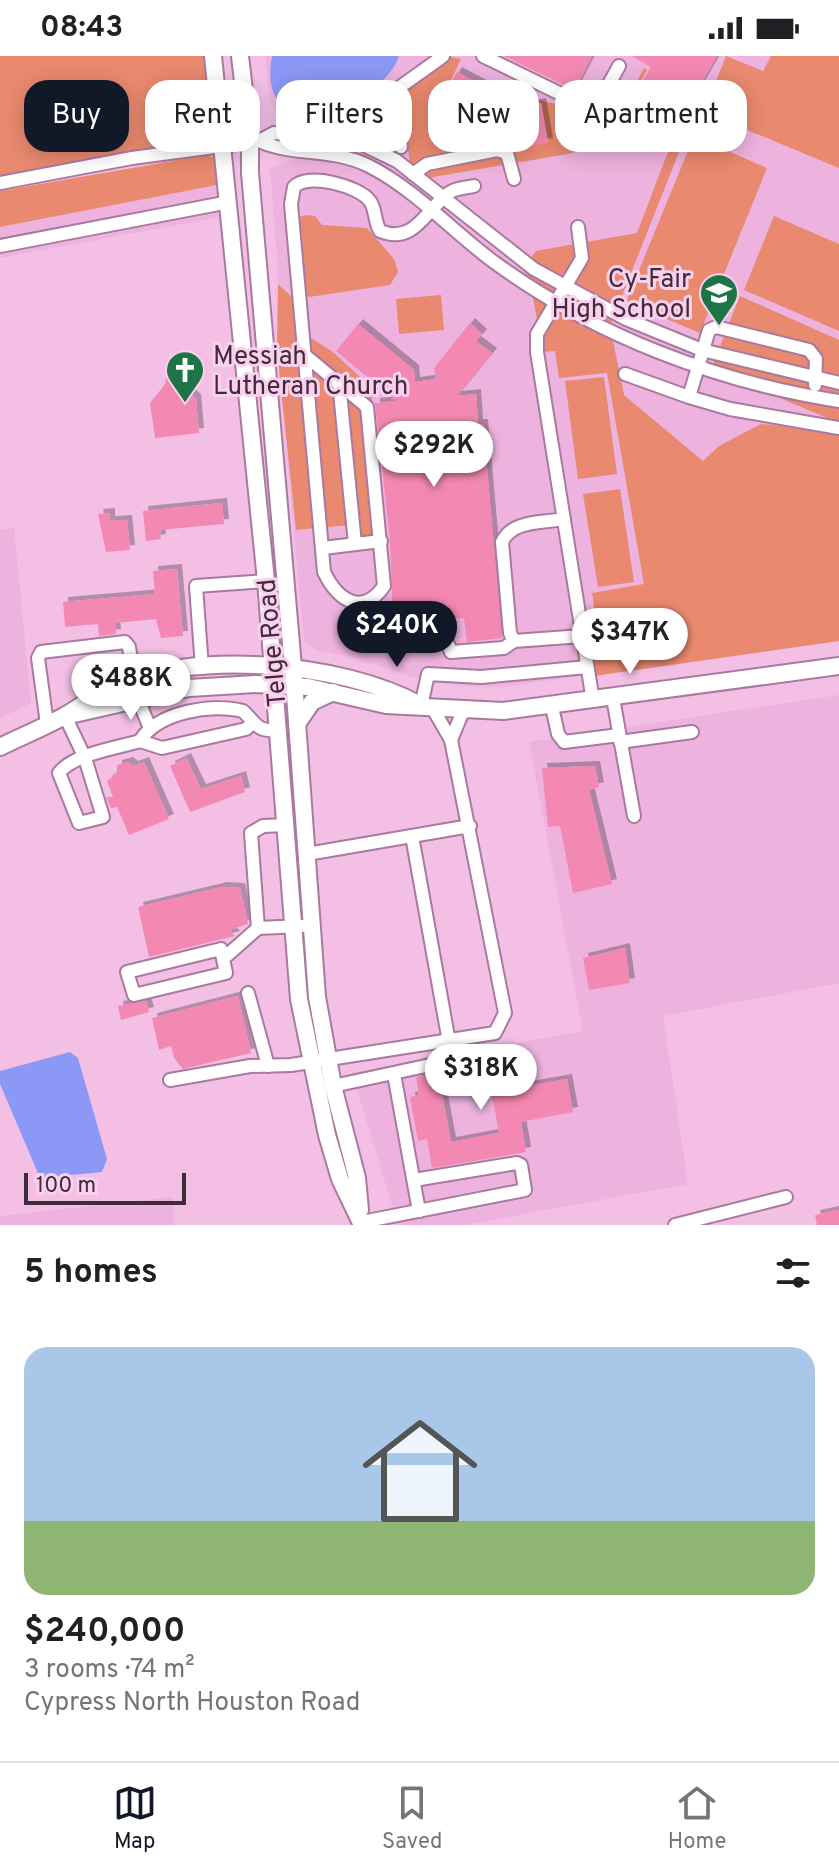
<!DOCTYPE html>
<html lang="en">
<head>
<meta charset="utf-8">
<style>
  :root { --surface:#fff; --page:#f6f6f6; --text:#202124; --muted:#757577; --line:#e0e0e0; --accent:#111827 }
  body { margin:0; font-family:Overpass,sans-serif; background:var(--page); color:var(--text); height:100vh; display:flex; flex-direction:column; font-size:30px; white-space:nowrap }
  * { box-sizing:border-box; margin:0 }
  p { font-size:26px; color:var(--muted) }
  .icon { flex:none; width:44px; height:44px; fill:none; stroke:currentColor; stroke-width:2; stroke-linecap:round; stroke-linejoin:round }
  .map { position:relative; height:1169px; overflow:hidden }
  .panel { display:flex; flex-direction:column; background:var(--surface); flex:1 }
  .panel>* { flex:none }
  .hud { position:absolute; left:24px; top:24px; width:792px; height:72px; display:flex; gap:16px }
  .scale { position:absolute; left:24px; bottom:20px; width:162px; box-sizing:border-box; padding-left:8px; border:4px solid #3f2b39; border-top:0; font-size:22px; line-height:28px; white-space:nowrap; color:#3f2b39; -webkit-text-stroke:6px #fad0ee; paint-order:stroke }
  .price { position:absolute; translate:-50% -68px; padding:0 18px; border-radius:28px; background:#fff; color:#222; font-size:26px; line-height:52px; filter:drop-shadow(0 2px 4px #0008) }
  .price::after { content:''; position:absolute; left:50%; top:48px; width:24px; height:18px; margin-left:-12px; background:inherit; clip-path:polygon(0 0,100% 0,50% 100%) }
  .price.current { background:var(--accent); color:#fff }
  ul { padding:0; list-style:none }
  li { display:grid; align-content:center; gap:16px; height:424px; padding:0 24px }
  li span { display:grid; place-items:center; height:248px; border-radius:24px; color:#555 }
  li>.icon { margin-inline-start:auto }
  span .icon { width:144px; height:144px; fill:#fffc; stroke-width:1 }
  li b { font-size:34px }
  h2 { display:flex; justify-content:space-between; align-items:center; height:96px; padding:0 24px; font-size:34px }
  .tag { padding:0 28px; border-radius:24px; background:var(--surface); box-shadow:0 4px 20px #0003; font-size:28px; line-height:72px }
  .tag.current { background:var(--accent); color:#fff }
  .status { display:flex; justify-content:space-between; align-items:center; height:56px; padding:0 40px; background:var(--surface); direction:ltr }
  .status svg { height:22px; fill:currentColor }
  .menu { display:flex; justify-content:space-around; align-items:center; height:112px; border-top:2px solid var(--line); background:var(--surface); font-size:22px; color:var(--muted) }
  .menu a { display:grid; justify-items:center; gap:4px }
  .menu .current { color:var(--accent) }
  .map>svg:first-child { display:block }
  .built { fill:#edb3de }
  .green { fill:#e9896f }
  .water { fill:#8b98f5 }
  .building { fill:#f389b2; fill-rule:evenodd; filter:url(#shadow) }
  .lines { fill:none; stroke-linecap:round; stroke-linejoin:round }
  .minor-casing { stroke:#a97a9d; stroke-width:16 }
  .major-casing { stroke:#a97a9d; stroke-width:20 }
  .minor { stroke:#fff; stroke-width:12 }
  .major { stroke:#fff; stroke-width:16 }
  .labels { text-anchor:middle; stroke-width:6; stroke-linejoin:round; paint-order:stroke }
  .poi-label { font-size:26px; fill:#3f2b39; stroke:#fad0ee; text-anchor:end }
  .street-label { font-size:26px; fill:#3f2b39; stroke:#fad0ee }
</style>
</head>
<body>
<div class="status"><b>08:43</b><svg viewBox="0 0 49 12"><path d="M0 12V9h3v3zM5 12V6h3v6zM10 12V3h3v9zM15 12V0h3v12zM26 1h20v11H26zM47 4h2v5h-2z"/></svg></div>
<div class="map">
<svg width="839" height="1169" viewBox="0 0 839 1169">
  <defs>
    <filter id="shadow"><feDropShadow dx="5" dy="-5" stdDeviation="0" flood-color="#0004"/></filter>
  </defs>
  <rect width="100%" height="100%" fill="#f3bfe5"/>
  <g class="built">
    <polygon points="265,0 839,0 839,585 501,631 460,630 408,620 349,600 315,594 304,584 277,294 278,215 270,112 375,74 394,56 376,32 325,55 286,60 278,57 270,45"/>
    <polygon points="217,129 219,161 0,202 0,171"/>
    <polygon points="14,472 31,647 0,662 0,474"/>
    <polygon points="839,639 839,927 663,960 688,1128 465,1169 398,1169 352,1017 583,975 529,686"/>
    <polygon points="173,1141 174,1169 0,1169 0,1160"/>
  </g>
  <g class="green">
    <polygon points="0,0 206,0 217,74 200,84 0,120"/>
    <polygon points="446,0 461,3 444,39 491,64 504,41 515,43 523,91 548,86 541,48 531,48 530,42 565,50 584,46 585,89 573,97 422,123 411,113 400,44 405,32"/>
    <polygon points="726,0 763,15 771,0 839,0 839,112 704,56"/>
    <polygon points="644,12 647,14 639,28 681,51 662,46 590,59 588,45 609,48 610,43 603,41 619,39 621,50 631,47 633,33"/>
    <polygon points="663,49 686,55 684,61 691,66 610,270 624,339 703,405 719,390 761,368 839,376 839,585 594,620 589,588 599,586 592,537 644,528 607,317 559,322 555,295 543,296 531,231 523,212 536,195 637,177 679,67 669,63"/>
    <polygon points="694,80 767,112 700,277 626,246"/>
    <polygon points="207,99 215,102 217,129 0,171 0,135"/>
    <polygon points="306,159 315,160 322,169 367,172 394,203 398,216 390,229 309,241 298,234 294,163"/>
    <polygon points="774,160 839,188 839,275 744,234"/>
    <polygon points="278,228 293,242 300,275 333,296 372,332 373,482 357,478 350,469 296,474 277,294"/>
    <polygon points="441,239 444,274 399,278 396,243"/>
    <polygon points="740,240 839,284 839,367 711,313"/>
    <polygon points="604,321 617,418 578,423 565,325"/>
    <polygon points="620,433 634,526 598,531 583,438"/>
  </g>
  <g class="water">
    <path d="M272 0H399C381 53 254 98 272 0Z"/>
    <polygon points="70,996 78,1002 107,1103 102,1116 40,1122 0,1028 0,1015"/>
  </g>
  <g class="building">
    <polygon points="504,0 592,0 576,31 570,32"/>
    <polygon points="632,0 717,0 688,51 642,26 651,11"/>
    <polygon points="457,16 504,41 491,64 444,39"/>
    <polygon points="541,47 548,87 523,91 516,52"/>
    <polygon points="470,267 482,278 476,285 492,297 457,340 476,338 478,368 483,368 502,582 467,586 464,562 423,565 425,587 394,589 390,485 375,347 396,345 336,295 358,268 414,314 415,326 436,323 434,312"/>
    <polygon points="175,321 176,326 196,343 199,377 155,382 150,347 166,327 165,323"/>
    <polygon points="222,447 224,468 160,474 161,483 146,485 143,455"/>
    <polygon points="110,457 110,465 127,464 130,494 106,496 98,458"/>
    <polygon points="177,513 183,580 161,582 156,563 115,567 116,578 99,580 98,568 65,571 63,546 155,538 153,515"/>
    <polygon points="186,702 201,733 241,720 245,736 190,756 170,710"/>
    <polygon points="128,706 133,710 144,706 169,763 129,779 117,751 111,752 106,741 113,741 107,725 117,717 117,709"/>
    <polygon points="595,710 599,731 589,734 612,828 573,837 560,770 548,771 542,712"/>
    <polygon points="222,831 240,832 248,868 229,874 235,880 149,901 138,851"/>
    <polygon points="625,892 630,927 589,934 583,902"/>
    <polygon points="238,940 251,997 183,1013 174,1002 171,990 159,994 152,962"/>
    <polygon points="146,945 149,956 121,964 118,950"/>
    <path d="M510 1002 515 1032 567 1023 573 1056 521 1066 526 1096 432 1112 427 1083 418 1085 410 1041 419 1039 416 1021ZM490 1029 499 1077 451 1086 442 1038Z"/>
    <polygon points="839,1154 839,1169 817,1169 815,1159"/>
  </g>
  <g class="lines">
    <g class="minor-casing">
      <g id="minor">
        <polyline points="483,0 569,42 608,30 619,10"/>
        <polyline points="387,44 394,56 401,91"/>
        <path d="M259 85C295 101 331 91 369 110 416 134 452 175 494 206 594 279 716 326 839 345"/>
        <path d="M347 87C349 82 350 74 352 69 357 60 429 11 443 0"/>
        <polyline points="413,118 427,108 497,94 507,97 514,123"/>
        <polyline points="0,127 132,102 259,85 274,77 349,82 397,105 534,213 626,263 702,294 839,327"/>
        <polyline points="578,171 582,202 537,278 537,296 593,645"/>
        <polyline points="0,190 229,146"/>
        <path d="M306 300 367 351 384 530C362 562 337 543 324 516L291 148 294 131C307 116 359 130 370 145 376 153 374 165 380 175 415 189 425 154 449 137 455 132 466 132 474 130"/>
        <polyline points="625,318 689,341"/>
        <polyline points="339,326 355,488"/>
        <polyline points="815,329 816,303 809,294 716,271 709,274 689,341 730,353 839,372"/>
        <polyline points="323,492 381,485"/>
        <polyline points="442,573 451,596 504,592 514,585 582,580"/>
        <path d="M514 585 510 577 502 486C512 464 542 467 564 463"/>
        <polyline points="202,612 196,530 266,525"/>
        <polyline points="613,642 634,760"/>
        <polyline points="138,643 149,670"/>
        <polyline points="421,650 428,618 481,621 587,611"/>
        <polyline points="552,651 558,678 564,686 619,679"/>
        <path d="M65 660 85 702 103 761 79 767 59 717C73 698 117 692 140 685"/>
        <polyline points="47,668 38,602 41,596 125,586 129,591 134,624"/>
        <path d="M251 668 246 673 162 692 140 685C157 656 212 647 243 655 257 668 256 676 279 674"/>
        <polyline points="451,684 463,655"/>
        <polyline points="620,686 692,676"/>
        <polyline points="286,769 263,770 251,777 258,872 302,870"/>
        <polyline points="412,780 449,986"/>
        <polyline points="307,798 470,770"/>
        <polyline points="223,903 221,893 127,916 134,939 226,917 223,903 258,872"/>
        <polyline points="248,937 268,1010"/>
        <polyline points="394,1018 419,1155"/>
        <polyline points="170,1024 250,1010 291,1009 495,977 505,957 451,684 432,651"/>
        <polyline points="333,1030 435,1008"/>
        <polyline points="362,1166 525,1134 521,1109 517,1107 414,1124"/>
        <polyline points="675,1169 786,1141"/>
      </g>
    </g>
    <g class="major-casing">
      <g id="major">
        <polyline points="213,0 266,525 299,943 327,1079 340,1123 362,1169"/>
        <polyline points="240,0 250,86 250,117 293,611 317,941 333,1030 357,1122 360,1154"/>
        <polyline points="65,660 189,632 256,628 308,631 386,649 503,655 839,610"/>
        <polyline points="297,668 312,646 333,636"/>
        <path d="M0 691C22 680 45 671 66 659 80 651 93 641 107 633 189 592 342 606 420 649"/>
      </g>
    </g>
    <use href="#minor" class="minor"/>
    <use href="#major" class="major"/>
  </g>
  <defs>
    <g id="school-pin" transform="scale(2)"><path d="M0 17L-7.5 6A9.5 9.5 0 1 1 7.5 6Z" fill="#1c7447" stroke="#fad0ee"/><path d="M0-5L7-2L0 1L-7-2ZM-4 1L0 2.5L4 1V4Q0 6-4 4Z" fill="#fff"/></g>
    <g id="church-pin" transform="scale(2)"><path d="M0 17L-7.5 6A9.5 9.5 0 1 1 7.5 6Z" fill="#1c7447" stroke="#fad0ee"/><path d="M-1.2-6h2.4v3.5h3.3v2.4h-3.3V6h-2.4V-.1h-3.3v-2.4h3.3Z" fill="#fff"/></g>
  </defs>
  <g fill-rule="evenodd">
    <use href="#school-pin" x="719" y="237"/>
    <use href="#church-pin" x="185" y="314"/>
  </g>
  <g class="labels">
    <g class="poi-label">
      <text x="691" y="231">Cy-Fair<tspan x="691" dy="30">High School</tspan></text>
      <text x="213" y="308" text-anchor="start">Messiah<tspan x="213" dy="30">Lutheran Church</tspan></text>
    </g>
    <g class="street-label">
      <text transform="translate(271 587) rotate(-95)" y="9">Telge Road</text>
    </g>
  </g>
</svg>
<div class="scale">100 m</div>
<b class="price" style="left:434px;top:433px">$292K</b>
<b class="price current" style="left:397px;top:613px">$240K</b>
<b class="price" style="left:630px;top:620px">$347K</b>
<b class="price" style="left:131px;top:666px">$488K</b>
<b class="price" style="left:481px;top:1056px">$318K</b>
<div class="hud">
<a class="tag current">Buy</a>
<a class="tag">Rent</a>
<a class="tag">Filters</a>
<a class="tag">New</a>
<a class="tag">Apartment</a>
</div>
</div>
<section class="panel">
<h2>5 homes<svg class="icon" aria-label="filters" viewBox="0 0 24 24"><path d="M4 7h16M4 17h16"/><circle cx="9" cy="7" r="2"/><circle cx="15" cy="17" r="2"/></svg></h2>
<ul>
<li><span style="background:linear-gradient(#a9c7e8 70%,#8fb573 0)"><svg class="icon" aria-label="home" viewBox="0 0 24 24"><path d="M3 11l9-7 9 7M6 9v11h12V9"/></svg></span><div><b>$240,000</b><p>3 rooms · 74 m²</p><p>Cypress North Houston Road</p></div></li>
</ul>
</section>
<nav class="menu">
<a class="current"><svg class="icon" aria-label="map" viewBox="0 0 24 24"><path d="M3 6l6-2 6 2 6-2v14l-6 2-6-2-6 2zM9 4v14M15 6v14"/></svg>Map</a>
<a><svg class="icon" aria-label="saved" viewBox="0 0 24 24"><path d="M7 4h10v16l-5-4-5 4z"/></svg>Saved</a>
<a><svg class="icon" aria-label="home" viewBox="0 0 24 24"><path d="M3 11l9-7 9 7M6 9v11h12V9"/></svg>Home</a>
</nav>
</body>
</html>
